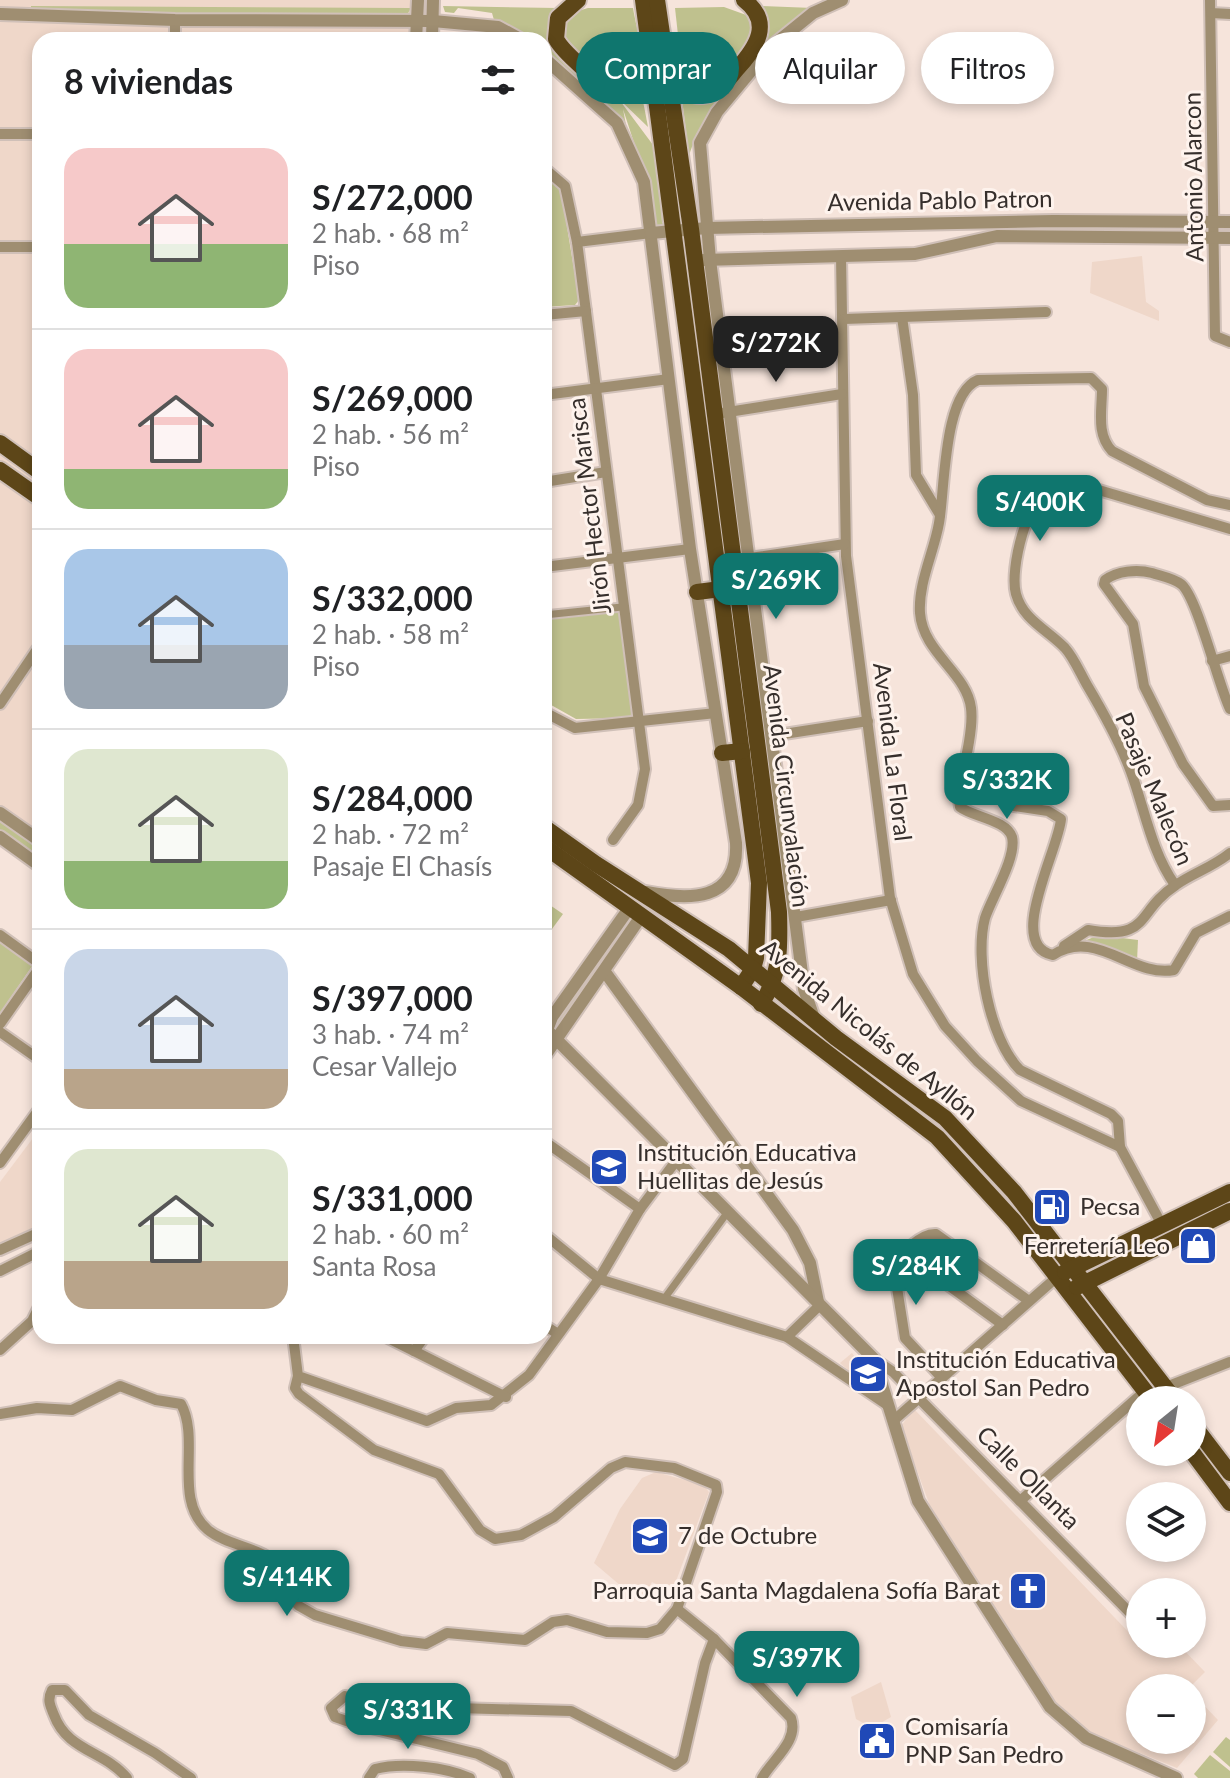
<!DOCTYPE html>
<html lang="es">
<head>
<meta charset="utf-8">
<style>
  :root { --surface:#fff; --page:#f2f2f2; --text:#202124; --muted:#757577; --line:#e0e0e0; --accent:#0f766e }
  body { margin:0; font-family:Lato,sans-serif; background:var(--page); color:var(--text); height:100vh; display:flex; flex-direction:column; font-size:30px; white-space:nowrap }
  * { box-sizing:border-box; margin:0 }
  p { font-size:26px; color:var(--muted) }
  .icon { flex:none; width:44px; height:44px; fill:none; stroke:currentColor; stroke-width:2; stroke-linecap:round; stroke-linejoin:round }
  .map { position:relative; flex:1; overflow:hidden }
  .sheet { position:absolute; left:32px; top:32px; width:520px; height:1312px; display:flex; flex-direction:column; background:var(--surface); border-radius:24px; box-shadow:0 4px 12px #0003 }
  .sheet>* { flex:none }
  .guide { position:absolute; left:576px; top:32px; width:534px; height:72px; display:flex; gap:16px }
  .needle { width:52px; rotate:210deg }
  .fabs { position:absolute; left:1126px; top:1386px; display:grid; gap:16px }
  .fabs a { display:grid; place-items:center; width:80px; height:80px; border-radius:50%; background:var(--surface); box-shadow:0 4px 12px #0003; font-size:40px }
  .price { position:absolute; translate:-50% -68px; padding:0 18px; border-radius:16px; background:var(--accent); color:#fff; font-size:26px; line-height:52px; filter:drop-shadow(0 2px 4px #0008) }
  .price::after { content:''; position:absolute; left:50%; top:48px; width:24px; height:18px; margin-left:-12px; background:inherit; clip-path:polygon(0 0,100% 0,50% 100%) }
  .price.selected { background:#222; color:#fff }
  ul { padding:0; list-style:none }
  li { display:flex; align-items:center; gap:24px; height:200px; padding:0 32px }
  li+li { border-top:2px solid var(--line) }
  li span { display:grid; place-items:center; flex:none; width:224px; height:160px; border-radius:24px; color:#555 }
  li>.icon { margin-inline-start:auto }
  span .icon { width:96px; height:96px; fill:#fffc; stroke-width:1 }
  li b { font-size:34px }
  h2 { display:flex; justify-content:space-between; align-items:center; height:96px; padding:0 32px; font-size:34px }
  .chip { padding:0 28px; border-radius:36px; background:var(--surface); box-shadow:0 4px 12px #0003; font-size:28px; line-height:72px }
  .chip.selected { background:var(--accent); color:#fff }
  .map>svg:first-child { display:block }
  .built { fill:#efd7c9 }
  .green { fill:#bfc18e }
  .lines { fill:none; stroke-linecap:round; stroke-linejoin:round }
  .pedestrian-casing { stroke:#d0c0b8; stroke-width:11 }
  .minor-casing { stroke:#d0c0b8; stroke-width:14 }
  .tertiary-casing { stroke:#d0c0b8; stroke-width:16 }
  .primary-casing { stroke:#d0c0b8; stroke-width:20 }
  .pedestrian { stroke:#9f8e71; stroke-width:7 }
  .minor { stroke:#9f8e71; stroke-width:10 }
  .tertiary { stroke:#9f8e71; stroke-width:12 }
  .primary { stroke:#5d4618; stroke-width:16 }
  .labels { text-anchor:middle; stroke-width:6; stroke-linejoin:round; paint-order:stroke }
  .street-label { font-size:24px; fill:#362f2c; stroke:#fef3ed }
  .poi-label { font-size:24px; fill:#362f2c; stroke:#fef3ed; text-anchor:start }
</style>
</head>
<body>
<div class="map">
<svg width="1230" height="1778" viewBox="0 0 1230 1778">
  <rect width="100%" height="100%" fill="#f6e4db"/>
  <g class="built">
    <polygon points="0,0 427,0 413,40 40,40 40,836 0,808"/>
    <polygon points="1142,256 1146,302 1159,311 1159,321 1090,293 1092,262"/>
    <polygon points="36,1134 40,1138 40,1224 0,1244 0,1182"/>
    <polygon points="612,1150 623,1159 605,1183 594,1174"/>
    <polygon points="852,1353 867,1375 871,1387 868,1388 840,1363"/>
    <polygon points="914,1409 1140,1644 1178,1644 1205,1672 1189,1688 1176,1676 1187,1688 1140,1688 1140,1740 1192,1740 1192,1693 1218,1720 1177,1768 1093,1734 1064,1713 1010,1644 935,1520 901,1426"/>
    <polygon points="656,1472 703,1485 709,1492 672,1592 652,1582 641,1603 594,1563 620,1509 642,1478"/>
    <polygon points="881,1682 891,1717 872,1728 856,1719 851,1697"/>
  </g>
  <g class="green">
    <polygon points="31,6 411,8 407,15 219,16 31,9"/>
    <path d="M443 6 557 8 548 24 554 45 609 96 621 102 659 153 662 223H668L669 228 654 231 639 158 623 109 628 136 544 53V40C524 40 513 26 494 20L492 13 458 8 454 13 445 12Z"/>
    <polygon points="762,6 813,8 772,38 751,64 767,31"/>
    <polygon points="724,7 749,16 753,37 717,84 698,88 680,53 675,8"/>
    <path d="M588 8H633C637 34 652 69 624 86L612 84 564 43 561 25 571 13Z"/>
    <polygon points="724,93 697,133 689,155 682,99"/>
    <polygon points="638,96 643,101 648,127 620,100"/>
    <polygon points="544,175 557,184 562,196 579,300 575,305 544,307"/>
    <polygon points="621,608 633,711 629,718 576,719 544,701 544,616"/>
    <polygon points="0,818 40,846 40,859 0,831"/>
    <polygon points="544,901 563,914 552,929 544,923"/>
    <polygon points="632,915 638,920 558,1031 553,1028 552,1025"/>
    <polygon points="1099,935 1138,940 1137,961 1084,941"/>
    <polygon points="0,942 33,965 0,1013"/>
    <polygon points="1226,1737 1230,1740 1230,1767 1213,1752"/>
    <polygon points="1210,1755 1230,1771 1230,1778 1198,1778 1194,1774"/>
  </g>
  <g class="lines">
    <g class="pedestrian-casing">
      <g id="pedestrian">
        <polyline points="544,615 622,607"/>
        <polyline points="664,1299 727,1213"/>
      </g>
    </g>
    <g class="minor-casing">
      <g id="minor">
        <polyline points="1210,0 1215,336 1230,342"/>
        <polyline points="1211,13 1230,14"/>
        <polyline points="175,20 175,40"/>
        <polyline points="0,134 40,134"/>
        <polyline points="544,168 565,186 577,242 645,769 638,805 613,840"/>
        <polyline points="577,242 651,233"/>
        <polyline points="0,247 40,247"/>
        <polyline points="841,256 846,556 890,898 913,974 945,1026 977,1061 1021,1101 1120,1147"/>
        <polyline points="544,315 586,311"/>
        <polyline points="902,317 913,395 916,475 940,515"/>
        <polyline points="844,319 1046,312"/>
        <polyline points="544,395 669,379"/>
        <polyline points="722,413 842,394"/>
        <polyline points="544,482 606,472"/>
        <polyline points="750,558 845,544"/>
        <polyline points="544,567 690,549"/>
        <polyline points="1212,661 1230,656"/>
        <polyline points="0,704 40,645"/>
        <path d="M1230 709C1218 684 1197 596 1181 584 1173 578 1161 576 1152 573 1137 569 1117 571 1105 580L1104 584 1133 624 1144 686 1183 764 1213 806 1230 805"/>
        <polyline points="544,712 575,728 716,713"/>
        <polyline points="771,736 868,721"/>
        <path d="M958 793 970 787 983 788 1014 806 1048 811 1061 819C1059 849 1005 946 1053 955 1096 927 1132 978 1174 970L1196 933 1230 916"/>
        <path d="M1175 885C1151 851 1145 810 1131 772 1120 742 1103 712 1087 685 1080 673 1074 658 1065 648 1048 630 1023 620 1016 594 1009 569 1028 496 1052 483L1092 488 1230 529"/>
        <polyline points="796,917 891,900"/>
        <polyline points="0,935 40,964"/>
        <path d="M1064 946 1088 930C1151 941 1135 912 1176 885 1193 873 1213 867 1230 853"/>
        <polyline points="0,1024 40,967"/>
        <polyline points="0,1032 40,1060"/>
        <polyline points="544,1141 640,1209"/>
        <polyline points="0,1163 40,1108"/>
        <path d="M1162 1225 1120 1147 1118 1121 1111 1114 1020 1070C990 1040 974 959 985 918 992 897 1017 857 1012 837 1007 820 973 817 960 807L958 793C963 770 974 730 971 708 967 673 923 653 920 613 918 583 934 552 939 523 945 490 943 394 978 380L1091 378 1102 389C1102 411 1096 434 1112 451L1207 500 1230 505"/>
        <polyline points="544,1234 599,1279 640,1209 676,1161"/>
        <polyline points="0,1250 40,1232"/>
        <polyline points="904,1253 1003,1325"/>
        <polyline points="0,1271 40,1251"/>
        <polyline points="544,1325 558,1334"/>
        <polyline points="293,1336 298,1376 427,1421 456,1408 491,1405 529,1375 599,1279 787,1337 889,1406"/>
        <polyline points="384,1336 506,1397"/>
        <polyline points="787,1337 820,1305"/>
        <polyline points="0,1350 32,1321 40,1305"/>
        <polyline points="414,1351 425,1336"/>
        <polyline points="874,1359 893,1372 1140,1623"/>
        <path d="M942 1378 905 1338 894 1269C899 1254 921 1233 936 1234L1029 1301"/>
        <polyline points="1166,1387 1230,1362"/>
        <path d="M0 1414 37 1408 72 1410 120 1386 156 1400 181 1404C201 1440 172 1500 208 1530 224 1543 248 1546 266 1556L282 1589 299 1606 315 1615 401 1641 426 1644 447 1633 525 1640 553 1622 567 1620 607 1632 647 1633 660 1629 677 1609 717 1492 716 1485 674 1468 625 1462 611 1468 554 1517 521 1535 495 1539 480 1530 439 1474 374 1450 299 1394 295 1388 298 1376"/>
        <polyline points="893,1421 1057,1277"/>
        <polyline points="1020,1501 1145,1391"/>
        <path d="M677 1609 714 1639 791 1718C799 1741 773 1759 762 1778"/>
        <path d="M127 1778C105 1751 67 1751 54 1715 50 1705 47 1700 52 1690H65L89 1715 155 1753 191 1778"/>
        <path d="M369 1778 375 1769C402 1762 445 1767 470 1778"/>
        <polyline points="508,1778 503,1767 478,1754 355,1724 335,1717 331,1708 345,1696 383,1706 571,1711 675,1765 683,1759 705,1663 714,1639"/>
      </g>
    </g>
    <g class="tertiary-casing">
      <g id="tertiary">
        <polyline points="0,14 175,20 433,21 498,27 522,40"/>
        <polyline points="416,40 418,0"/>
        <polyline points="432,40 433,0"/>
        <path d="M544 58 617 123 644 182 690 549 736 843C739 903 688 900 646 892"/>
        <polyline points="651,233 707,228 1053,221 1230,222"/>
        <polyline points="703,260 915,254 997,236 1230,238"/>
        <polyline points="0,813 40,841"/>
        <polyline points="0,837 40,866"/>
        <polyline points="605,972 793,1230 810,1263 818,1302"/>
        <polyline points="815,1021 804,989 710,260 700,143 717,112 771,47 813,13 842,0"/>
        <polyline points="544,1027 874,1359 918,1501 1050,1707 1086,1738 1176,1778"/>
        <polyline points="547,1030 552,1017 630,907"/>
        <polyline points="544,1057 642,915"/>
      </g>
    </g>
    <g class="primary-casing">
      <g id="primary">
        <path d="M578 0 558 18 556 39C562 50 573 59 583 68 608 92 635 110 651 63"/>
        <polyline points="643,0 759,883 756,958 753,969 741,987"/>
        <path d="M657 0 691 229 779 912C780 946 781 975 761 1004"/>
        <path d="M669 81C679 88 690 96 703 95 719 94 728 79 737 69 757 47 773 22 744 0"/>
        <polyline points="0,443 40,472"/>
        <polyline points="0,470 40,498"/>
        <polyline points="697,592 721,589"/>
        <polyline points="722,753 742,751"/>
        <polyline points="544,827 596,864 729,949 836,1038 945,1118 1014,1192 1175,1400"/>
        <polyline points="544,846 741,987 937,1137 1014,1221 1152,1400"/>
        <polyline points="1065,1272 1230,1192"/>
        <polyline points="1077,1287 1230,1211"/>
        <polyline points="1192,1423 1230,1473"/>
        <polyline points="1192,1452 1230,1503"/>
      </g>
    </g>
    <use href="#pedestrian" class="pedestrian"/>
    <use href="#minor" class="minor"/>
    <use href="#tertiary" class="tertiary"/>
    <use href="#primary" class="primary"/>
  </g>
  <defs>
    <g id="school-square" transform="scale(2)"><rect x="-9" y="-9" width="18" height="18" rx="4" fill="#2049b7" stroke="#fef3ed"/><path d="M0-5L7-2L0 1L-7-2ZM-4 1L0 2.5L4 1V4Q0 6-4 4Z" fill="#fff"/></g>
    <g id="fuel-square" transform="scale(2)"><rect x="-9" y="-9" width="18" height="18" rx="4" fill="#2049b7" stroke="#fef3ed"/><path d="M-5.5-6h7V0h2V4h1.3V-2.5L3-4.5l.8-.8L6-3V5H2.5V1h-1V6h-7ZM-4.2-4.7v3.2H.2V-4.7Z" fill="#fff"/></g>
    <g id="shop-square" transform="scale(2)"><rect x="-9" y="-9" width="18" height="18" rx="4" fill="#2049b7" stroke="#fef3ed"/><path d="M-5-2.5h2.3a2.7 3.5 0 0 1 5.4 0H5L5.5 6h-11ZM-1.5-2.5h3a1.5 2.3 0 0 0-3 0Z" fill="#fff"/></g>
    <g id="church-square" transform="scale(2)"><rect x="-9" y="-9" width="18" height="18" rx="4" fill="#2049b7" stroke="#fef3ed"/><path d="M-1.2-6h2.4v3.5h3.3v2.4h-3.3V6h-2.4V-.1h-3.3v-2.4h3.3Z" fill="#fff"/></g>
    <g id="civic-square" transform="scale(2)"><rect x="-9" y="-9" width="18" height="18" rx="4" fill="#2049b7" stroke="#fef3ed"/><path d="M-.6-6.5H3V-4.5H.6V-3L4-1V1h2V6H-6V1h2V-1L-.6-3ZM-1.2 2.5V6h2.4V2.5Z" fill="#fff"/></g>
  </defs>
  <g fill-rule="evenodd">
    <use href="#school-square" x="609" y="1167"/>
    <use href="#fuel-square" x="1052" y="1207"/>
    <use href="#shop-square" x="1198" y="1246"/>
    <use href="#school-square" x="868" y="1374"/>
    <use href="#school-square" x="650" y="1536"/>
    <use href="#church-square" x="1028" y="1591"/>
    <use href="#civic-square" x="877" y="1741"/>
  </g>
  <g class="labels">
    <g class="street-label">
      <text transform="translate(1194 177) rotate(-91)" y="8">Antonio Alarcon</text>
      <text transform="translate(940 201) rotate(-1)" y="8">Avenida Pablo Patron</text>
      <text transform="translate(590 506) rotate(-97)" y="8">Jirón Hector Marisca</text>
      <text transform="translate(892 752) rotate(83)" y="8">Avenida La Floral</text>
      <text transform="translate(786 786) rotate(83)" y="8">Avenida Circunvalación</text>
      <text transform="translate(1154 789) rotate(67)" y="8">Pasaje Malecón</text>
      <text transform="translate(869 1030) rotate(39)" y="8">Avenida Nicolás de Ayllón</text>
      <text transform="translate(1028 1478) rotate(45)" y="8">Calle Ollanta</text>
    </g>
    <g class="poi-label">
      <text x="637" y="1161">Institución Educativa<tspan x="637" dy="28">Huellitas de Jesús</tspan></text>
      <text x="1080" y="1215">Pecsa</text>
      <text x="1170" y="1254" text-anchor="end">Ferretería Leo</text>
      <text x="896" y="1368">Institución Educativa<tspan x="896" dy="28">Apostol San Pedro</tspan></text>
      <text x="678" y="1544">7 de Octubre</text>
      <text x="1000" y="1599" text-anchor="end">Parroquia Santa Magdalena Sofía Barat</text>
      <text x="905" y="1735">Comisaría<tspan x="905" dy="28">PNP San Pedro</tspan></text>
    </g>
  </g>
</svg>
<div class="fabs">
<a><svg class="needle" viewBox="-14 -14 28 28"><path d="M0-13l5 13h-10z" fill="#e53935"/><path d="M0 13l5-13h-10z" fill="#757577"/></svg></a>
<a><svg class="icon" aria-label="layers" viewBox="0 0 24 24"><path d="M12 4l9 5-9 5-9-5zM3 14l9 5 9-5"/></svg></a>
<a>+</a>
<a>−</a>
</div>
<b class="price selected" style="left:776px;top:384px">S/272K</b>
<b class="price" style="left:1040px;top:543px">S/400K</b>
<b class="price" style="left:776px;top:621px">S/269K</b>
<b class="price" style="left:1007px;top:821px">S/332K</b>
<b class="price" style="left:916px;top:1307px">S/284K</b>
<b class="price" style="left:287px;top:1618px">S/414K</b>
<b class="price" style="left:797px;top:1699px">S/397K</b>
<b class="price" style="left:408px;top:1751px">S/331K</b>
<div class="guide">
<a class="chip selected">Comprar</a>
<a class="chip">Alquilar</a>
<a class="chip">Filtros</a>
</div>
<section class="sheet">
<h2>8 viviendas<svg class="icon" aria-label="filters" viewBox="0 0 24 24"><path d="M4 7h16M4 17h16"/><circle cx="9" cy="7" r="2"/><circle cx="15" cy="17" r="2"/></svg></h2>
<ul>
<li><span style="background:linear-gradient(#f6c9c9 60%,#8fb573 0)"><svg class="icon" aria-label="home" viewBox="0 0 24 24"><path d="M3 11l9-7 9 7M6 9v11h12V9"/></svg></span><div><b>S/272,000</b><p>2 hab. · 68 m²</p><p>Piso</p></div></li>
<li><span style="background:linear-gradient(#f6c9c9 75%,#8fb573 0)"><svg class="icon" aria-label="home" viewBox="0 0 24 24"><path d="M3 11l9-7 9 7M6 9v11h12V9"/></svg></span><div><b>S/269,000</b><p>2 hab. · 56 m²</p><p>Piso</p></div></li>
<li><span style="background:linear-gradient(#a9c7e8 60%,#9aa5b1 0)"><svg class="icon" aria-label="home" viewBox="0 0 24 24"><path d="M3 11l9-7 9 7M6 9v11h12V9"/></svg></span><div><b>S/332,000</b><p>2 hab. · 58 m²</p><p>Piso</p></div></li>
<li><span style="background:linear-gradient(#dfe7d0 70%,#8fb573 0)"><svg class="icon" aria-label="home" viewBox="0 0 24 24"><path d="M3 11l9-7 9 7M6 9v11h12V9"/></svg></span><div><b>S/284,000</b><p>2 hab. · 72 m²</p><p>Pasaje El Chasís</p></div></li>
<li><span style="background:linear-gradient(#c9d6e8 75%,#b9a48a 0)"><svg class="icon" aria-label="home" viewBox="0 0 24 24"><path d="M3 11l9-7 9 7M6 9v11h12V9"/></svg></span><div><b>S/397,000</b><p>3 hab. · 74 m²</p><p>Cesar Vallejo</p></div></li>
<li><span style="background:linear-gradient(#dfe7d0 70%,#b9a48a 0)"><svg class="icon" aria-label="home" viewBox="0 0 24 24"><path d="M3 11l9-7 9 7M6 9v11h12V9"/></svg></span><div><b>S/331,000</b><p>2 hab. · 60 m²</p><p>Santa Rosa</p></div></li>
</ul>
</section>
</div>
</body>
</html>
